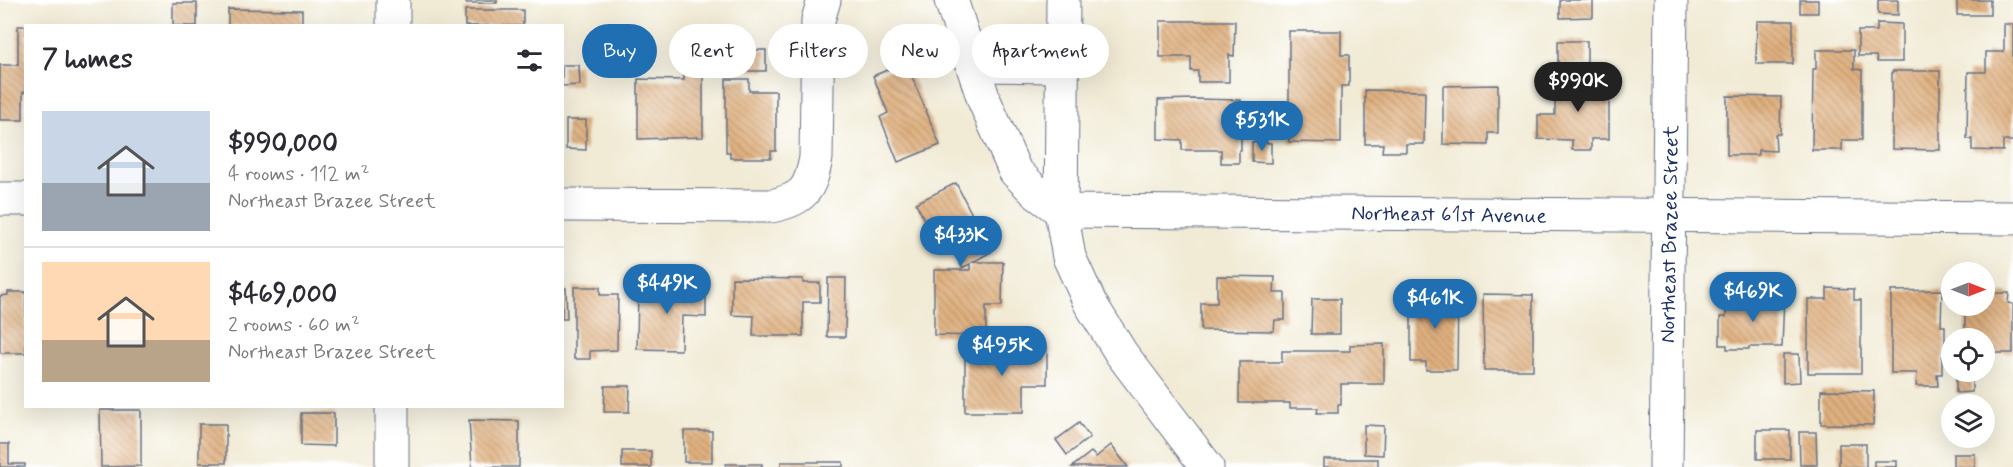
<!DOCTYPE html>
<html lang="en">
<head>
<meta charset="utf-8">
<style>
  :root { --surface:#fff; --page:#f2f2f3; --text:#2b2b33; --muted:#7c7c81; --line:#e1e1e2; --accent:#1f6fb2 }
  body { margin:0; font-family:Mynerve,sans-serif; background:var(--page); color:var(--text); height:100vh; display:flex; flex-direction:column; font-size:22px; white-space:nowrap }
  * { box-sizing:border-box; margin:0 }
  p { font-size:20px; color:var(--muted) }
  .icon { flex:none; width:33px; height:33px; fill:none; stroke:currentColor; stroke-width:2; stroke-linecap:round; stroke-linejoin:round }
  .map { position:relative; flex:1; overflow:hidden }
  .details { position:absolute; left:24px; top:24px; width:540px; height:384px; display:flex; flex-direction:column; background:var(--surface); border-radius:0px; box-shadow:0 6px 24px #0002 }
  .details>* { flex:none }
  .hud { position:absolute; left:582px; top:24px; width:570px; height:54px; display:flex; gap:12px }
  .needle { width:39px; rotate:90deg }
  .tools { position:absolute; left:1941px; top:262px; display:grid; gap:12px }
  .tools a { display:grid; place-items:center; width:54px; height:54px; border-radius:50%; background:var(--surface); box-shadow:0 6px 24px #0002; font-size:30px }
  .price { position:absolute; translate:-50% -51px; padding:0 14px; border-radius:21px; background:var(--accent); color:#fff; font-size:20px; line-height:39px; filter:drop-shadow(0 2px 3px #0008) }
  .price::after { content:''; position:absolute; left:50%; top:36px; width:18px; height:14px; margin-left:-9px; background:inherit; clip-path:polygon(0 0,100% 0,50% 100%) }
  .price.on { background:#222; color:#fff }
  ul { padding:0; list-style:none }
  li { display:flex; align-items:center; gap:18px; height:150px; padding:0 18px }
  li+li { border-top:2px solid var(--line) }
  li span { display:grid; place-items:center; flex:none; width:168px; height:120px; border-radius:0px; color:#555 }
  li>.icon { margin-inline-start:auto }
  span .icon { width:72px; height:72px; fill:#fffc; stroke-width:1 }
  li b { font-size:26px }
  h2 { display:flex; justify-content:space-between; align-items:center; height:72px; padding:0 18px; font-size:26px }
  .pill { padding:0 21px; border-radius:27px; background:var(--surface); box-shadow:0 6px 24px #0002; font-size:21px; line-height:54px }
  .pill.on { background:var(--accent); color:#fff }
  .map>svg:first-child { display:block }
  .building { fill:url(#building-back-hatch) }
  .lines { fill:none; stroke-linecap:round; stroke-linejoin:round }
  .minor-casing { stroke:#667188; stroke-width:35 }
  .minor { stroke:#fff; stroke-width:33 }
  .labels { text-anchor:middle; stroke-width:6; stroke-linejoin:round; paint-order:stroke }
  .street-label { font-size:21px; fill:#1b2f5e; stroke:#fff }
</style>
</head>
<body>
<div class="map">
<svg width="2013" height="467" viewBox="0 0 2013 467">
  <defs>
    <pattern id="building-back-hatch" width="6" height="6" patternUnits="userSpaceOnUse" patternTransform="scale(1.5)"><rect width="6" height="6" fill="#e0b17f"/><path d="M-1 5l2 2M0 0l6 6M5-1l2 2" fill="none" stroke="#b5906b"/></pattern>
  </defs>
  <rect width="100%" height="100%" fill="#fff"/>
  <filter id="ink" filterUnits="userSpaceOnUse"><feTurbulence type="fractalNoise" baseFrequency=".0167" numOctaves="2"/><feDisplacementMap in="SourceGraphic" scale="12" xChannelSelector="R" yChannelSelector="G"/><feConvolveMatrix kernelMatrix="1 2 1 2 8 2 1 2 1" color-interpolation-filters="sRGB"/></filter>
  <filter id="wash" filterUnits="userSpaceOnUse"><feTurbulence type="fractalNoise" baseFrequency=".008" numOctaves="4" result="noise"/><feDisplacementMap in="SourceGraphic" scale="24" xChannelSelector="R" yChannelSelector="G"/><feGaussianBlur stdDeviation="1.35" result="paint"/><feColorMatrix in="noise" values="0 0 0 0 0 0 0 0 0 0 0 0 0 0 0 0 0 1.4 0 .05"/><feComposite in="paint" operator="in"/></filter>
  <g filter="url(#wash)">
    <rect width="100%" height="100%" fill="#f1ebd5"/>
    <g id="blocks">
      <g class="building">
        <rect x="466" y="0" width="31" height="3"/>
        <polygon points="1560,0 1593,0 1593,17 1560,18"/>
        <rect x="1800" y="0" width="18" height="13"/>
        <polygon points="1878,0 1898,0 1898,15 1878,14"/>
        <rect x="1957" y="0" width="33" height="15"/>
        <rect x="173" y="3" width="24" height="23"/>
        <polygon points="228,9 302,10 302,26 228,26"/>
        <rect x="465" y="10" width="58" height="16"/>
        <polygon points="1160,21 1235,21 1234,56 1229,55 1229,82 1198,82 1198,71 1191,71 1191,57 1160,57"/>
        <polygon points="1757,21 1793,21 1793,64 1756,64"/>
        <polygon points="1877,23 1902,24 1902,62 1877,62 1876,56 1858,56 1858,31 1877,31"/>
        <polygon points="2004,24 2013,24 2013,141 2003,141 2003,151 1972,150 1972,139 1967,139 1968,72 1986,72 1986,52 2004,52"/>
        <polygon points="18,26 26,26 26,92 23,92 23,120 0,120 0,65 18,65"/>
        <polygon points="1289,31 1341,31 1341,55 1349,55 1349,86 1341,86 1341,143 1289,142"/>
        <rect x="1558" y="41" width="29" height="23"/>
        <rect x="732" y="50" width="34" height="21"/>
        <polygon points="1816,50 1854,50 1854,69 1862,70 1862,140 1842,140 1842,150 1812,150 1813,69 1816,69"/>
        <polygon points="684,61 703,61 703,137 638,139 638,79 684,80"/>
        <polygon points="906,62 940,145 898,162 880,117 888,113 873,76"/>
        <polygon points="562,65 579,65 580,85 562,86"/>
        <polygon points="1892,71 1940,71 1940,150 1892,149"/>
        <polygon points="726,79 749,79 749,91 776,91 776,151 771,151 771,158 730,158 730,152 726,152"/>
        <polygon points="1555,79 1609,79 1609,139 1591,139 1591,150 1572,150 1572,140 1538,139 1538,115 1555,115"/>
        <polygon points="1498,85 1498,133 1488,133 1488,145 1443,144 1443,86"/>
        <polygon points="1365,90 1425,91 1424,144 1406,144 1406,152 1382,152 1383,144 1365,144"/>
        <polygon points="1727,96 1781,97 1780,134 1775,134 1776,151 1758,150 1758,155 1727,155"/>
        <polygon points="1194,99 1241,100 1241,150 1239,150 1239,163 1221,163 1221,150 1182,150 1182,140 1158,139 1158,100"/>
        <polygon points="566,120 586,120 586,150 566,149"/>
        <polygon points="1252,142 1271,143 1271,163 1252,162"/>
        <polygon points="956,183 991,252 973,262 1003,262 1002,306 986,306 986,336 934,335 934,270 970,270 970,264 962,268 951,247 940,252 916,203"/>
        <polygon points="1217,276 1275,277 1274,293 1285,293 1285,320 1275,320 1274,331 1201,330 1201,303 1217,303"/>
        <polygon points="732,278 803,279 803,283 820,283 820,302 803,302 803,336 753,336 754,316 732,315"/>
        <polygon points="828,278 846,278 845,337 827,337"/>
        <polygon points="638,286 706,287 706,317 682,316 681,350 637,349"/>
        <polygon points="574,287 600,287 600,295 618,295 617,350 590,351 590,359 574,359"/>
        <polygon points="562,288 566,288 567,319 562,319"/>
        <polygon points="1827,288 1854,289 1854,300 1861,300 1861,373 1808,373 1808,299 1827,299"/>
        <polygon points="1942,290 1941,326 1945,326 1945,357 1942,357 1942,374 1937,374 1938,386 1916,386 1917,373 1891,373 1891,291"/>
        <polygon points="8,292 26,292 26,353 0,353 0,296 8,295"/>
        <polygon points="1411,293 1458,293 1457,370 1426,370 1426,362 1411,362"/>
        <polygon points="1987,293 2009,293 2008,303 2013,304 2013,353 1984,353 1984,339 1965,339 1965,306 1984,306 1987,304"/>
        <polygon points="1483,294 1533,295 1533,370 1484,370"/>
        <polygon points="1750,296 1784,297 1782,347 1749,347 1749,349 1727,349 1727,345 1720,345 1720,317 1726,317 1726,301 1749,301"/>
        <polygon points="1312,299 1340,299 1340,334 1311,334"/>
        <polygon points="1384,344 1384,384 1341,384 1341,405 1338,405 1338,413 1317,413 1318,408 1290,408 1290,403 1239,403 1239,362 1282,362 1282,351 1350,351 1350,345"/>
        <polygon points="965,347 1047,347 1047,384 1024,384 1024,412 965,412"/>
        <polygon points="1783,354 1799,354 1800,382 1783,383"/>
        <polygon points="1956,372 1972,372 1972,392 1956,393"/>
        <polygon points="605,386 630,386 629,412 604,412"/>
        <polygon points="1821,390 1874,391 1873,425 1821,424"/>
        <polygon points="100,410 141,410 141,466 101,467"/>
        <polygon points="301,413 334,413 334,446 301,445"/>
        <polygon points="469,420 519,421 519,467 472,467"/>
        <polygon points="1079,423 1090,437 1067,455 1056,440"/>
        <rect x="199" y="424" width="27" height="39"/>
        <polygon points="1364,425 1384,426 1383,455 1364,454"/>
        <rect x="1757" y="430" width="33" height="29"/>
        <rect x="684" y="431" width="28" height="31"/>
        <polygon points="1799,432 1816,432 1817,465 1800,465"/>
        <polygon points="0,444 9,444 9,464 25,464 25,467 0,467"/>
        <rect x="1839" y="444" width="27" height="23"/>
        <polygon points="1111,445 1128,467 1072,467 1091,452 1096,457"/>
        <rect x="622" y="451" width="29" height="16"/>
        <rect x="1953" y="454" width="22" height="13"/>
        <rect x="1324" y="459" width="54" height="8"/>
        <rect x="1874" y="461" width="23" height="6"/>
        <rect x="781" y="462" width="62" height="5"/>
        <rect x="726" y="464" width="36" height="3"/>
      </g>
    </g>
  </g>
  <g filter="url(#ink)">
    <use href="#blocks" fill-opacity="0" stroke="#667188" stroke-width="1.5"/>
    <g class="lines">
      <g class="minor-casing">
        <g id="minor">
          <polyline points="951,0 984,100 1015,171 1038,194 1061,211 2013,218"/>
          <polyline points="1063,0 1061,211 1069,257 1090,303 1121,353 1207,467"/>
          <polyline points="393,26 393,0"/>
          <polyline points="973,65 1063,66"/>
          <polyline points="0,199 26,199"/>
          <path d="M562 205 771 206C804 199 810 190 816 158L818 20 824 0"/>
          <polyline points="392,467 392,406"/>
          <polyline points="1666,467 1671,0"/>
        </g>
      </g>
      <use href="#minor" class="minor"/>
    </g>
  </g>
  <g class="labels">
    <g class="street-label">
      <text transform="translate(1449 214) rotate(1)" y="7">Northeast 61st Avenue</text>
      <text transform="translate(1669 234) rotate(-89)" y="7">Northeast Brazee Street</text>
    </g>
  </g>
</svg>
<div class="tools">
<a><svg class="needle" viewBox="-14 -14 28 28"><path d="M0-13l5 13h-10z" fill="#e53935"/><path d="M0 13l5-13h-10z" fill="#7c7c81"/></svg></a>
<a><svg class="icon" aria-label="locate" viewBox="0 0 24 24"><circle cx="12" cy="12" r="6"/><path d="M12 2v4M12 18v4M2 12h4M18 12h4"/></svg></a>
<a><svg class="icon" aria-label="layers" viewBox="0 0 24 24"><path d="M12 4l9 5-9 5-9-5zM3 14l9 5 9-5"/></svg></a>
</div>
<b class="price on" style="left:1578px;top:113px">$990K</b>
<b class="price" style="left:1262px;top:152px">$531K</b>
<b class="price" style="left:961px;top:267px">$433K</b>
<b class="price" style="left:667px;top:315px">$449K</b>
<b class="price" style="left:1753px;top:323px">$469K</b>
<b class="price" style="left:1435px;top:330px">$461K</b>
<b class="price" style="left:1002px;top:377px">$495K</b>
<div class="hud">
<a class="pill on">Buy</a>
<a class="pill">Rent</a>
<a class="pill">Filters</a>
<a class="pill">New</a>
<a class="pill">Apartment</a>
</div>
<section class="details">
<h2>7 homes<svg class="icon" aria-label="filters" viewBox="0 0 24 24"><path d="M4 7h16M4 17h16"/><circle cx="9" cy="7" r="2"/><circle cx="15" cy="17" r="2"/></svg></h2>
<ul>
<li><span style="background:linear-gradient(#c9d6e8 60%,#9aa5b1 0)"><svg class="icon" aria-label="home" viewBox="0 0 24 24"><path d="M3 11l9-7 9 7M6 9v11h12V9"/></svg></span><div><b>$990,000</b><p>4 rooms · 112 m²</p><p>Northeast Brazee Street</p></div></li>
<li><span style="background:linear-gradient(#ffd9b3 65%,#b9a48a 0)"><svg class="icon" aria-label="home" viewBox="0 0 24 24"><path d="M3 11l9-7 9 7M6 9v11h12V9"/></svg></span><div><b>$469,000</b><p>2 rooms · 60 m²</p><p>Northeast Brazee Street</p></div></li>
</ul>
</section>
</div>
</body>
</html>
